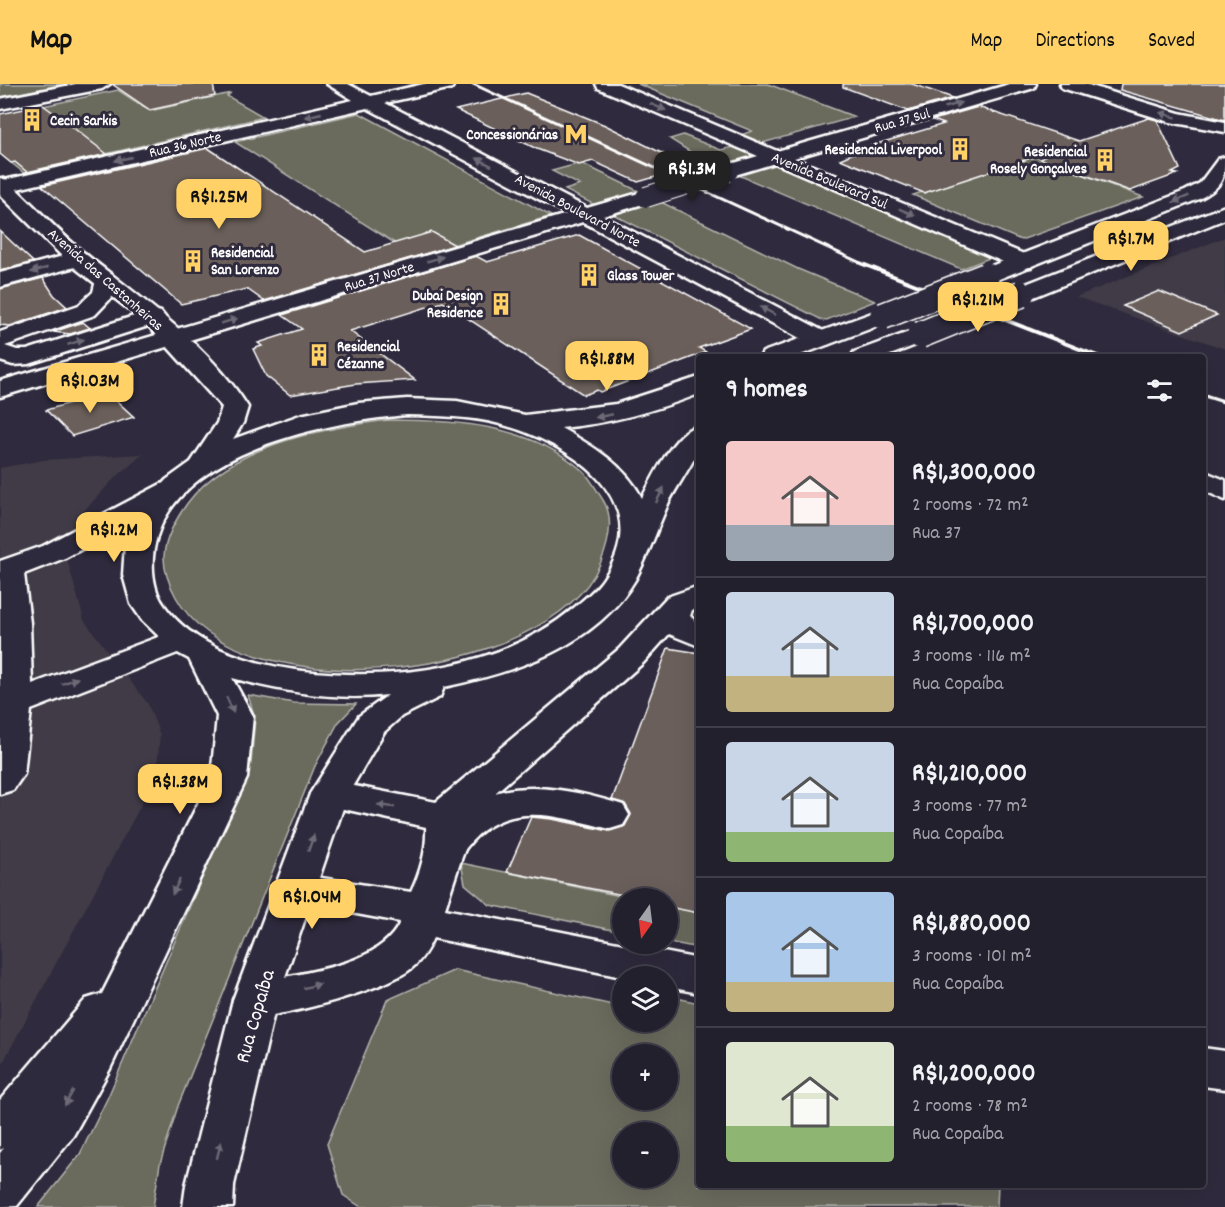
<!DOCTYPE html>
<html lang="en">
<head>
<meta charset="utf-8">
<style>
  :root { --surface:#23202e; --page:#2f2d3a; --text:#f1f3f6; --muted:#a3a3aa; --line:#403e4a; --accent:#ffd166 }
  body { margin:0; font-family:Dekko,sans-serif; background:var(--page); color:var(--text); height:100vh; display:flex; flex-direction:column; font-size:22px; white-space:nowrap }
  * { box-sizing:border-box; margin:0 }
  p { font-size:20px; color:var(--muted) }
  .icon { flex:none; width:33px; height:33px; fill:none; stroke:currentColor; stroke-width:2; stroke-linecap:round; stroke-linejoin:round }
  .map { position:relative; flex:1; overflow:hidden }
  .sheet { position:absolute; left:696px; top:270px; width:510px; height:834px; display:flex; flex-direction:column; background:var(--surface); border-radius:6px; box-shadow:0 6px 24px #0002,0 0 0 2px var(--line) }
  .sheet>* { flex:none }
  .needle { width:39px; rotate:194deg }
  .fabs { position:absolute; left:612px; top:804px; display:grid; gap:12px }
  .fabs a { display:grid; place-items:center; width:66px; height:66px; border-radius:50%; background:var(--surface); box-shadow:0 6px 24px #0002,0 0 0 2px var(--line); font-size:30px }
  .price { position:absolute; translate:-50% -51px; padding:0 14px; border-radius:12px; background:var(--accent); color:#111; font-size:20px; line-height:39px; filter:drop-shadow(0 2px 3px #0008) }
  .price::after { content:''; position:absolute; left:50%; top:36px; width:18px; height:14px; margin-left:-9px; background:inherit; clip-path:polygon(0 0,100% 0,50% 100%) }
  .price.selected { background:#222; color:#fff }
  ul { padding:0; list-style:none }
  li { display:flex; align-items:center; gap:18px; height:150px; padding:0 30px }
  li+li { border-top:2px solid var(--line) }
  li span { display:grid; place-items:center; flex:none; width:168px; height:120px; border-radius:6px; color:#555 }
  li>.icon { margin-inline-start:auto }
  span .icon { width:72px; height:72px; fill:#fffc; stroke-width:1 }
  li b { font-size:26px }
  h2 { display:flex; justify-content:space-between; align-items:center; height:72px; padding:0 30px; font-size:26px }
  header { display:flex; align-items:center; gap:36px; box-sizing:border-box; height:84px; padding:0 30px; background:var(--accent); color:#111 }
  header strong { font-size:28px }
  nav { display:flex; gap:33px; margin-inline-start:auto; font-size:21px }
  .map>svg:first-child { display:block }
  .built { fill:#413a46 }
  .green { fill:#6a6b5d; stroke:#b4b5ae; stroke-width:1.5; fill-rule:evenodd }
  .building { fill:#6b5e5a; stroke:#fff; stroke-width:1.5 }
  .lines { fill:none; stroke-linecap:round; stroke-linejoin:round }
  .minor-casing { stroke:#fff; stroke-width:5 }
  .major-casing { stroke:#fff; stroke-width:5 }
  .minor { fill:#2f2a3d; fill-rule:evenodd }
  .major { fill:#2f2a3d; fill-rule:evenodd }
  .rail-far1 { stroke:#fff; stroke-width:3 }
  .rail { stroke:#fff; stroke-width:4 }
  .minor-bridge-casing { stroke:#fff; stroke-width:22; stroke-linecap:butt }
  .major-bridge-casing { stroke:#fff; stroke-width:29; stroke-linecap:butt }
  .minor-bridge { stroke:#2f2a3d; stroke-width:20 }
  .major-bridge { stroke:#2f2a3d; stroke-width:26 }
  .oneway { fill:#6d6a77 }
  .labels { text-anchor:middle; stroke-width:6; stroke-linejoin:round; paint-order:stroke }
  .far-poi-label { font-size:15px; font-weight:bold; fill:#fff; stroke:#2f2a3d; text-anchor:start }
  .far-street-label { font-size:15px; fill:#fff; stroke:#2f2a3d }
  .near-street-label { font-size:21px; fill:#fff; stroke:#2f2a3d }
</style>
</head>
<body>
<header>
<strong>Map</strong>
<nav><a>Map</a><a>Directions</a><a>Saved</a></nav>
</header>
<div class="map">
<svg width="1225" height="1123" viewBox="0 0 1225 1123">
  <rect width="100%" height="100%" fill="#2f2a3d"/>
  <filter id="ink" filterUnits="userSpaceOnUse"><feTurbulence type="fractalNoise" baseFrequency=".0167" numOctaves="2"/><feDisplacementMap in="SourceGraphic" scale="12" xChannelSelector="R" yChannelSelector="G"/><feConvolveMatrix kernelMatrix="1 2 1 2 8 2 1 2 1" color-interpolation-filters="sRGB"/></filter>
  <g filter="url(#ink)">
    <g class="built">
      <polygon points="1225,153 1225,265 1076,213"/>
      <polygon points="143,370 112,397 83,428 67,475 84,536 148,620 160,651 156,693 0,984 0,384 43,376"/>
    </g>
    <g class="green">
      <polygon points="0,0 64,0 0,13"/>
      <polygon points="638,0 768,0 855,33 759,60 738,52 752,47"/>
      <polygon points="118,6 150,27 231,9 227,12 264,33 24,89 0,70 0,59 43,22"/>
      <polygon points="359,29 551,132 415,172 235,58"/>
      <polygon points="683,51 721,66 733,63 992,173 961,185 703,76 670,55"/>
      <polygon points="1033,72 1143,113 1021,156 913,111"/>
      <polygon points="581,79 798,185 875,217 824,237 565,106 580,101 552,87"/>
      <path d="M388 336C455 336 531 340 584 388 591 395 597 407 603 416 615 435 608 461 600 480 549 597 238 629 176 513 158 480 161 461 180 430 220 363 317 345 388 336Z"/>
      <polygon points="248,611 294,619 356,620 338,639 315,682 178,1022 160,1080 153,1123 38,1123 80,1070 108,1013 251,680 255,634"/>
      <polygon points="461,779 630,814 622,814 622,848 490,821 465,800"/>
      <polygon points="668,822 699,829 699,864 668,858"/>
      <path d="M455 886 622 923V938H668V912L699 919V1101H998L997 1123H361L343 1111 327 1060 387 916ZM668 970V1016H622V970ZM668 1048V1094H622V1048Z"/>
    </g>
    <g class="building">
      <polygon points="112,0 213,0 215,12 150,26"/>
      <polygon points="843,0 912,0 953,14 908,27 843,3"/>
      <polygon points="1121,0 1225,0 1225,36 1120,6"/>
      <polygon points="526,9 605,41 690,83 638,98 593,77 579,81 537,65 456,26"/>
      <polygon points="43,21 58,32 107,70 27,88 15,78 11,79 0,70 0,30"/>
      <polygon points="978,23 1079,57 1149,34 1157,36 1180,85 1172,89 1177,90 1130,107 1041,75 1049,68 924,109 840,75 870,62 944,40 933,36"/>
      <polygon points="208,64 365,168 432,148 455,161 264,217 247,205 181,220 42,102"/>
      <polygon points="0,147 33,178 0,187"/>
      <polygon points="579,151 751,245 699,264 706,268 600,308 597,306 584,311 443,218 350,247 415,296 356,300 290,311 266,292 253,265 262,262 258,259 302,245 282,231 476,172 487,178"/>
      <polygon points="43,194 54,211 67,223 10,242 0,241 0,205"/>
      <polygon points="1159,207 1217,231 1182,247 1123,222"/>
      <polygon points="83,238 90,244 70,250 53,248"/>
      <polygon points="107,308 134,333 72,352 46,326"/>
      <polygon points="668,564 699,569 699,829 668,823 668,814 638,814 507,788 531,733 552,735 609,747 625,742 631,730 625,720 612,716"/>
    </g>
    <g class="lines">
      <g class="minor-casing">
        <g id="minor">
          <polygon points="76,0 110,0 102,5 0,25 0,15"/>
          <polygon points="327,0 348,0 371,12 424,0 454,0 452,4 385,19 587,124 646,107 653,109 656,113 653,117 603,132 829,250 832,255 829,260 820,262 811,260 583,138 0,313 0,297 567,130 367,24 0,109 0,97 353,16"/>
          <polygon points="596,0 618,0 777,67 1010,0 1036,0 1034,4 794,74 1031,173 1034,178 1031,183 1015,183 775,79 728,93 721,91 718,87 721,83 758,72 598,4"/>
          <polygon points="78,168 86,170 89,175 86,180 0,203 0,189"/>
          <polygon points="105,190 113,192 116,197 115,210 95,231 5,262 17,266 27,266 153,226 161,228 165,233 161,238 29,280 13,281 0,277 0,248 79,221 93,208 97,192"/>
          <polygon points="1203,387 1225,396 1225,416 1203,406"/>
          <polygon points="171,397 181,400 185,406 181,412 65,474 24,490 30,539 32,600 169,549 181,546 193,549 197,556 193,563 31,626 24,690 13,706 0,710 0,477 43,462 161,400"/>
          <path d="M699 502V523L692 526 690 532 699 540V562L669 550 643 579 495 709C536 697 583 709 623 721L629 731 623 741 610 745C558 733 505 713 466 764 463 767 448 816 445 825L699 875V909L668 903V892L622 893 433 854C427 867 420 879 408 887 378 907 294 930 257 933 252 934 245 930 240 929L233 916 240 903C286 888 378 888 400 838L281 816 275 805 281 794 295 790 411 808C421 787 427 766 426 743L316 719 310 710 316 701 329 697 436 718 619 565 667 513Z"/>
          <polygon points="1203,964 1225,967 1225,1005 1203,1002"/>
        </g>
      </g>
      <g class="major-casing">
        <g id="major">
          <polygon points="1060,0 1085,0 1179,29 1225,38 1225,48 1170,38 1062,4"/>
          <path d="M1225 73C1225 97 1220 104 1199 115L994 197H978L975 192 978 187 1185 107 1200 99 1218 75Z"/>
          <path d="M0 94 7 96C34 121 59 149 88 172 144 217 209 261 248 323L243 339 233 355 300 331 358 319 407 315 457 317 525 331 616 320 699 293V310C654 327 609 340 561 344 594 363 624 380 642 414 654 392 674 347 699 341 699 348 701 357 699 364 697 373 674 407 668 420 657 445 648 472 635 496 595 563 515 588 444 603L440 613 402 632 384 648 348 710 277 916 234 1101 233 1123H183L186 1101 233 916 310 710 359 632 388 611C335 617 282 608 232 594L253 632 247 694 110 985 73 1052 17 1122 0 1123V1069L4 1064 0 1066V1016L86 915 102 910 211 694 217 632 189 575 174 567 142 536 131 520 123 491 125 460 134 436 147 418 166 396 191 378 217 339 222 323 145 238 70 180 0 111ZM407 331C438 332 470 332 500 340 568 358 658 415 604 494 597 505 585 514 575 523 502 585 395 597 303 587 254 581 194 564 164 521 153 506 151 483 154 465 171 367 327 338 407 331Z"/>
          <polygon points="1225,122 1225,135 1029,215 1013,215 1010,210 1013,205"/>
          <polygon points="883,225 891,227 895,232 891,237 795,273 760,273 763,268"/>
          <polygon points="920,244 929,246 932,251 929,256 885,273 851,273 854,268"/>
        </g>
      </g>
      <use href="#minor" class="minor"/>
      <use href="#major" class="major"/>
      <polyline class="rail-far1" points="473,0 863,180"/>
      <g class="rail">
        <polyline points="860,179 1100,273"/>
        <polyline points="1203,311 1225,318"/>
      </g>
      <g class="minor-bridge-casing">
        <polyline id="minor-bridge" points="646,113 728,87"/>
      </g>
      <g class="major-bridge-casing">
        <g id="major-bridge">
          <polyline points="883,232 986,192"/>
          <polyline points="920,251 1021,210"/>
        </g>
      </g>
      <use href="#minor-bridge" class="minor-bridge"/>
      <use href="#major-bridge" class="major-bridge"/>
    </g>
    <defs><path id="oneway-solid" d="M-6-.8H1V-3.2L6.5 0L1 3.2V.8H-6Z" transform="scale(1.5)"/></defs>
    <g class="oneway">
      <use href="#oneway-solid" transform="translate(953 21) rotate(-16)"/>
      <use href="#oneway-solid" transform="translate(658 23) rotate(23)"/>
      <use href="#oneway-solid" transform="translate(313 31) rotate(167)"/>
      <use href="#oneway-solid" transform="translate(1168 31) rotate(-163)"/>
      <use href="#oneway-solid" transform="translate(123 75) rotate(167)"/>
      <use href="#oneway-solid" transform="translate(484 78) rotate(-153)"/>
      <use href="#oneway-solid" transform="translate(1181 115) rotate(158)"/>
      <use href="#oneway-solid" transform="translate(907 128) rotate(23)"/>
      <use href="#oneway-solid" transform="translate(435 175) rotate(-17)"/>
      <use href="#oneway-solid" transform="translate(39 186) rotate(165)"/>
      <use href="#oneway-solid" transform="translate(768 227) rotate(-152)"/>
      <use href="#oneway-solid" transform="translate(229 237) rotate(-17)"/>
      <use href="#oneway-solid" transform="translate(76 258) rotate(-18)"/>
      <use href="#oneway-solid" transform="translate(604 332) rotate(169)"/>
      <use href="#oneway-solid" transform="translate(660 411) rotate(-63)"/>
      <use href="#oneway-solid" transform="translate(70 597) rotate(-21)"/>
      <use href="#oneway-solid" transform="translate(230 621) rotate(66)"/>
      <use href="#oneway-solid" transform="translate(386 722) rotate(-171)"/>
      <use href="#oneway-solid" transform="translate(311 759) rotate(-71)"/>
      <use href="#oneway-solid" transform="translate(176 803) rotate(116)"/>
      <use href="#oneway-solid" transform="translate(312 902) rotate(-14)"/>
      <use href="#oneway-solid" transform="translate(69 1014) rotate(120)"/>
      <use href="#oneway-solid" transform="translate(219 1066) rotate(-76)"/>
    </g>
  </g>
  <defs>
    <g id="building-bare" transform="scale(1.8)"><path d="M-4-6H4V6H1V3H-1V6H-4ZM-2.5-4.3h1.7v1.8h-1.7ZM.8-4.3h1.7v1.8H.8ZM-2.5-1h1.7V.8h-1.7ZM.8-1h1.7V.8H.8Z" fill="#ffd166" stroke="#2f2a3d" stroke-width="2.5" paint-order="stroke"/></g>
    <g id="metro-bare" transform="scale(1.8)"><path d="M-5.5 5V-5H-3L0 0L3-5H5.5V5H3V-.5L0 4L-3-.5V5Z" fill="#ffd166" stroke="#2f2a3d" stroke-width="2.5" paint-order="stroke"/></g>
  </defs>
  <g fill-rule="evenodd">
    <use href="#building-bare" x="32" y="36"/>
    <use href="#metro-bare" x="576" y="50"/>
    <use href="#building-bare" x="960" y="65"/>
    <use href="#building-bare" x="1105" y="76"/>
    <use href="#building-bare" x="193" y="177"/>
    <use href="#building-bare" x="589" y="191"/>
    <use href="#building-bare" x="501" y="220"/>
    <use href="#building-bare" x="319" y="271"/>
  </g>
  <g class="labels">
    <g class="far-poi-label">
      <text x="50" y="41">Cecin Sarkis</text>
      <text x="558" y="55" text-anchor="end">Concessionárias</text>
      <text x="942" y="70" text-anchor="end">Residencial Liverpool</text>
      <text x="1087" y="72" text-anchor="end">Residencial<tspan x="1087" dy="17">Rosely Gonçalves</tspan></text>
      <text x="211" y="173">Residencial<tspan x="211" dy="17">San Lorenzo</tspan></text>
      <text x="607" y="196">Glass Tower</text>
      <text x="483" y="216" text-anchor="end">Dubai Design<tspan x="483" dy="17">Residence</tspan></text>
      <text x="337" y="267">Residencial<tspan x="337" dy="17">Cézanne</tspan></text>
    </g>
    <g class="far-street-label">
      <text transform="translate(902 36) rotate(-16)" y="5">Rua 37 Sul</text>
      <text transform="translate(185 60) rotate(-13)" y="5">Rua 36 Norte</text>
      <text transform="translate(830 96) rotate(23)" y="5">Avenida Boulevard Sul</text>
      <text transform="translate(578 126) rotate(28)" y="5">Avenida Boulevard Norte</text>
      <text transform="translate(379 192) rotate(-17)" y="5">Rua 37 Norte</text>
      <text transform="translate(106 195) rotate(41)" y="5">Avenida das Castanheiras</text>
    </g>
    <g class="near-street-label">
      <text transform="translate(254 932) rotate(-74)" y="7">Rua Copaíba</text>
    </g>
  </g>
</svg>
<div class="fabs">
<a><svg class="needle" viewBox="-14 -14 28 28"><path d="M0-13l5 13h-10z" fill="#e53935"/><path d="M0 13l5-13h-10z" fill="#a3a3aa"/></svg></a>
<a><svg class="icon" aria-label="layers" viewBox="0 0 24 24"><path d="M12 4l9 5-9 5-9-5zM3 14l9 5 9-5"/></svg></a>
<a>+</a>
<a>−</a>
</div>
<b class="price selected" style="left:692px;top:118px">R$1.3M</b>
<b class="price" style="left:219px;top:146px">R$1.25M</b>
<b class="price" style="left:1131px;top:188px">R$1.7M</b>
<b class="price" style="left:978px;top:249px">R$1.21M</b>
<b class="price" style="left:607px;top:308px">R$1.88M</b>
<b class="price" style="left:90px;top:330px">R$1.03M</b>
<b class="price" style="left:114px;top:479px">R$1.2M</b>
<b class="price" style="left:180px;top:731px">R$1.38M</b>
<b class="price" style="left:312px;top:846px">R$1.04M</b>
<section class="sheet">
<h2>9 homes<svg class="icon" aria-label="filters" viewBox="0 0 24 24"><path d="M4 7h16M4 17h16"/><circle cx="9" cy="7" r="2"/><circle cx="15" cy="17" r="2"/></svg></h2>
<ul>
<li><span style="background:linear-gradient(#f6c9c9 70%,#9aa5b1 0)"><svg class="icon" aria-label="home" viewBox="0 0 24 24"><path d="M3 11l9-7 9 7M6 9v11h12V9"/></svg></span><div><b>R$1,300,000</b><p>2 rooms · 72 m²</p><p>Rua 37</p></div></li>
<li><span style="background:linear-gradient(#c9d6e8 70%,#c2b280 0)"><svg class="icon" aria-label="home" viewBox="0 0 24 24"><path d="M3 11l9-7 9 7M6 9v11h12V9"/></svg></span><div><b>R$1,700,000</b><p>3 rooms · 116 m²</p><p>Rua Copaíba</p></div></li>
<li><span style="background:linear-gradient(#c9d6e8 75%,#8fb573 0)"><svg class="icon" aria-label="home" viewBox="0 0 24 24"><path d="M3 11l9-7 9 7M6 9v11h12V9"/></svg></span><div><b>R$1,210,000</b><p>3 rooms · 77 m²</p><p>Rua Copaíba</p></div></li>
<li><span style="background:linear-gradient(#a9c7e8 75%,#c2b280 0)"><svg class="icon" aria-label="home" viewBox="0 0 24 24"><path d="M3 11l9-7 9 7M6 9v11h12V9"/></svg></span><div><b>R$1,880,000</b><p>3 rooms · 101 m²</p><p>Rua Copaíba</p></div></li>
<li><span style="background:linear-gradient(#dfe7d0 70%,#8fb573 0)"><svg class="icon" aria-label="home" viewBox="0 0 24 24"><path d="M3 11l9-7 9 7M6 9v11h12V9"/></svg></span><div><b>R$1,200,000</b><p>2 rooms · 78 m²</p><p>Rua Copaíba</p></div></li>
</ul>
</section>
</div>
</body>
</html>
